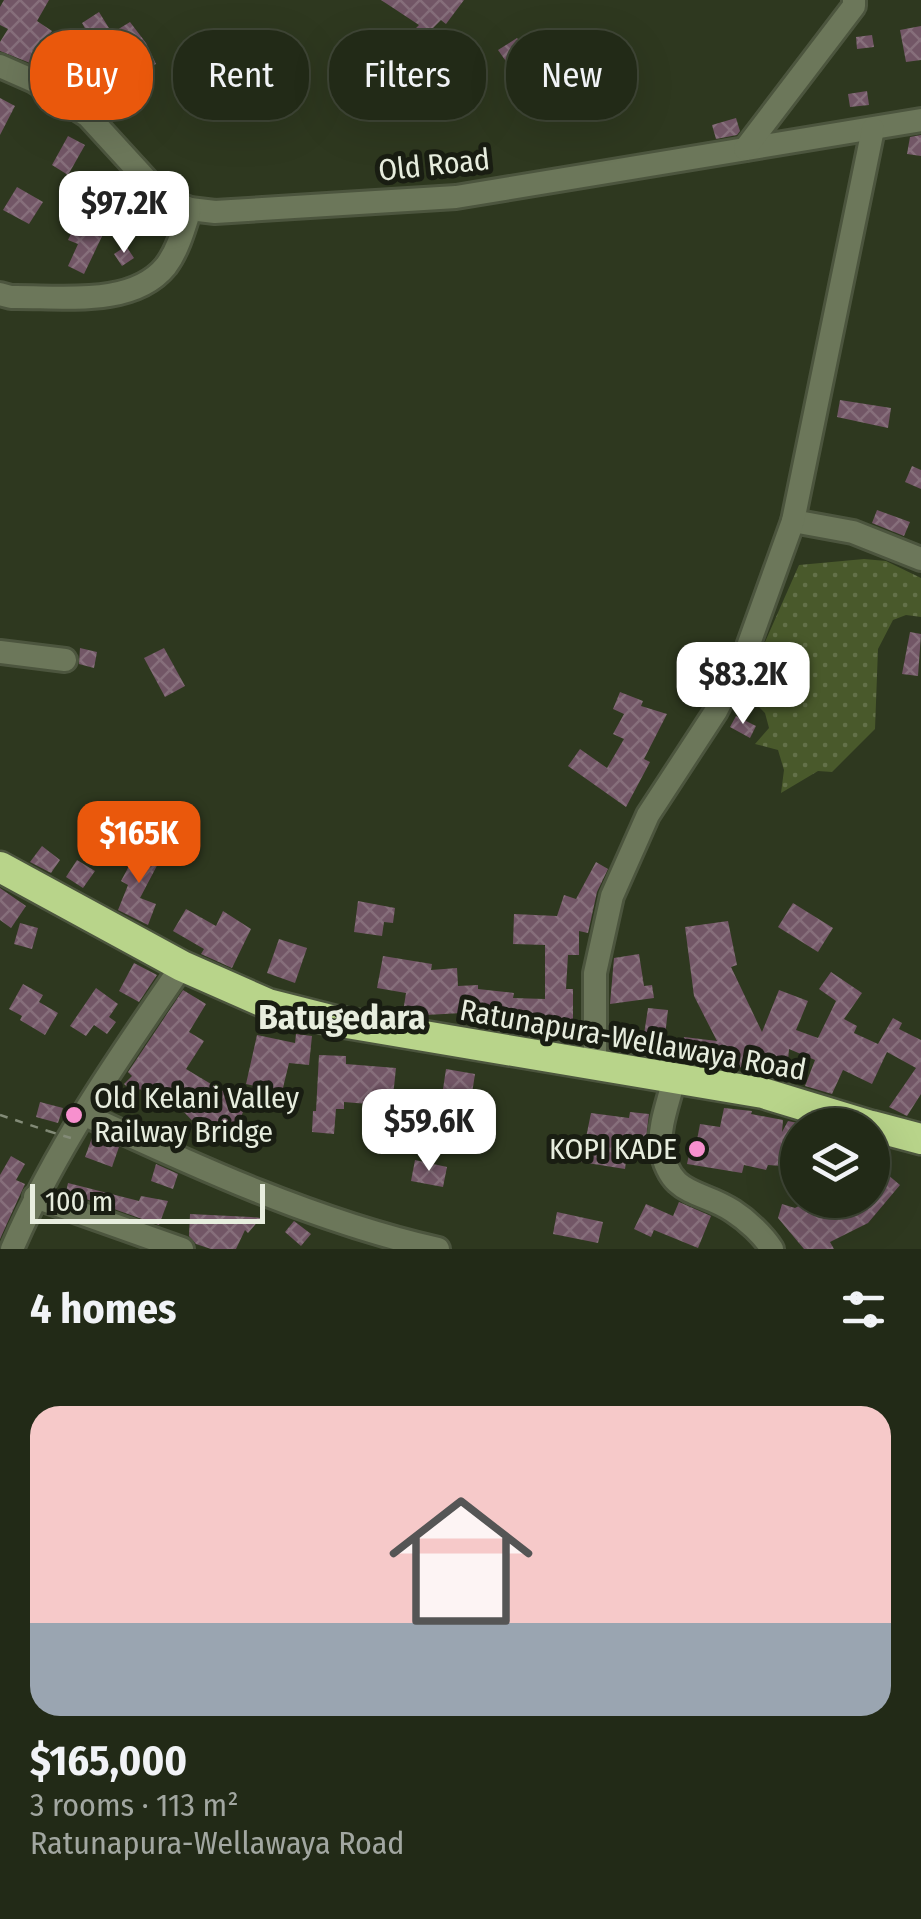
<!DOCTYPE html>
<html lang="en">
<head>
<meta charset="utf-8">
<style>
  :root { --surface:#222a17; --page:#2a3220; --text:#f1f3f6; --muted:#a2a7a1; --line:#3f4636; --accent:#ea580c }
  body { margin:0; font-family:"Fira Sans Condensed",sans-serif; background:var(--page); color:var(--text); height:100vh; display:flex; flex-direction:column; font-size:38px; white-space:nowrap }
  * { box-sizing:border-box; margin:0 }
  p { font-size:32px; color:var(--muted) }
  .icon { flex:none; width:55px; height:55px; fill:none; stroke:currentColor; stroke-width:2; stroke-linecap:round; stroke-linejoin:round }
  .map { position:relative; height:1249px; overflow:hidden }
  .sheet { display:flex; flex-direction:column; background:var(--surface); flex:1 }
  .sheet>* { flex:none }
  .top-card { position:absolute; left:30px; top:30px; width:862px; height:90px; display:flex; gap:20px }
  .fabs { position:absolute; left:780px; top:1108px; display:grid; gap:20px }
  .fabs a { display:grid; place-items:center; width:110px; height:110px; border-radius:50%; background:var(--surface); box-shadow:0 10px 40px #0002,0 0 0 2px var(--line); font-size:50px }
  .scale { position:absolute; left:30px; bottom:25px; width:235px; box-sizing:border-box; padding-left:10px; border:5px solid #e7edde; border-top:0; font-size:28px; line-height:35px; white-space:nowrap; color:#e7edde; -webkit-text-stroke:8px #191d12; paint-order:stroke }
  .price { position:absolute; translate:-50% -85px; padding:0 22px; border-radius:20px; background:#fff; color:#222; font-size:32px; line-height:65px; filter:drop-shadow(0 2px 5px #0008) }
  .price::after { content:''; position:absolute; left:50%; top:60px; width:30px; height:22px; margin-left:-15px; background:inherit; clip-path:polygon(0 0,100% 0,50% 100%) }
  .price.active { background:var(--accent); color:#fff }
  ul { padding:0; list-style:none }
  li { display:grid; align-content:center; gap:20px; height:530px; padding:0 30px }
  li+li { border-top:2px solid var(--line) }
  li span { display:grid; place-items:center; height:310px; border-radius:30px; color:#555 }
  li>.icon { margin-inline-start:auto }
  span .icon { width:180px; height:180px; fill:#fffc; stroke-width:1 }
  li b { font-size:42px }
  h2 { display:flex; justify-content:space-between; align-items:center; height:120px; padding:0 30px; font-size:42px }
  .chip { padding:0 35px; border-radius:40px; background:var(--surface); box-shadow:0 10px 40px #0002,0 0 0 2px var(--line); font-size:35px; line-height:90px }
  .chip.active { background:var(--accent); color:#fff }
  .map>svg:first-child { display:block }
  .park { fill:url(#park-dots) }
  .building { fill:url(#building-cross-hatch) }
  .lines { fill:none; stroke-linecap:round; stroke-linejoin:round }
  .minor-casing { stroke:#4c553e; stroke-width:28 }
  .highway-casing { stroke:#4c553e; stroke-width:35 }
  .path { stroke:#838b77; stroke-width:2.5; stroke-dasharray:8 8; stroke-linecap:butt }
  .minor { stroke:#6c775a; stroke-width:22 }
  .highway { stroke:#b8d48a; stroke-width:30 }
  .path-bridge { stroke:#838b77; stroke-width:2.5; stroke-dasharray:8 8; stroke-linecap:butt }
  .poi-dot { fill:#f790ce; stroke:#191d12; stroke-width:4 }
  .labels { text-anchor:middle; stroke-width:10; stroke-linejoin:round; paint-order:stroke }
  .street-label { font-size:30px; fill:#e7edde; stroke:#191d12 }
  .poi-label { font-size:30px; fill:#e7edde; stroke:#191d12; text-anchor:start }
  .quarter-label { font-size:35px; font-weight:bold; fill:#e7edde; stroke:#191d12 }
</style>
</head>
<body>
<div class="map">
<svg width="921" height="1249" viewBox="0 0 921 1249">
  <defs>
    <pattern id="park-dots" width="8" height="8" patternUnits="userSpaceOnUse" patternTransform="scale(2.5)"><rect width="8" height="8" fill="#49592b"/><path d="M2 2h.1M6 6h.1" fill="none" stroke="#637149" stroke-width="1.8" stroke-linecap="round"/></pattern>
    <pattern id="building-cross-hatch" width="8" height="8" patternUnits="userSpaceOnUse" patternTransform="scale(2.5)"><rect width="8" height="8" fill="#725666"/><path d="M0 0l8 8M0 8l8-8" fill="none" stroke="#866f7b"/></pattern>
  </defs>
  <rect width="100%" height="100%" fill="#2e381f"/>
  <polygon class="park" points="864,559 886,561 921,578 921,617 906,615 893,620 878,649 875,729 832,772 818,771 781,793 784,770 778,750 755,744 769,728 765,713 749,697 750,676 799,565"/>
  <g class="building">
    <polygon points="4,0 49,0 37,21 52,31 39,48 43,51 35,65 0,51 0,42 8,29 0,25 0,7"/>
    <polygon points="381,0 464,0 446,24 441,20 412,49 404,40 419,25"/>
    <polygon points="99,12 112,33 130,22 146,43 156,64 120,81 87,39 90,37 82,23"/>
    <polygon points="921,26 921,60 906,62 900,30"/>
    <polygon points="872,35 874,47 857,49 856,37"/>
    <polygon points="517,38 529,54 510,67 498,50"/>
    <polygon points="65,41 87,58 113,76 95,88 78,64 65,74 56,62 70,52"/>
    <polygon points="867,91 869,105 850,107 848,94"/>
    <polygon points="0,98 15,106 0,135"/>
    <polygon points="736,118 740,131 737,135 716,139 712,125"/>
    <polygon points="921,135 921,156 907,154 910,137"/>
    <polygon points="68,136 85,145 68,175 52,165"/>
    <polygon points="82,172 119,188 125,183 141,202 126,214 118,203 84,274 68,266 78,244 68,240 88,198 73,192"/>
    <polygon points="17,187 43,202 29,224 3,210"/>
    <polygon points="126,246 134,258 122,266 114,254"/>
    <polygon points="840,400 891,408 888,428 837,417"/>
    <polygon points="912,466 921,470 921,489 905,482"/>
    <polygon points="877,510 910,522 904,536 872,523"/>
    <polygon points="910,632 921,634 918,676 902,674"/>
    <polygon points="80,648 97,652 94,668 79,664"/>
    <polygon points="164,648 185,686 165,697 144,658"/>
    <polygon points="620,692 643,701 641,706 667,714 644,759 650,762 626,807 568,766 580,749 607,768 624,739 613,734 624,714 613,709"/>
    <polygon points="736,716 756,726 750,738 730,727"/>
    <polygon points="42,846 60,860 51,873 30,862"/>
    <polygon points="139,847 161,858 140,898 156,904 148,925 118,910 128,885 121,881"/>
    <polygon points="77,860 95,871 83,888 66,877"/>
    <polygon points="596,862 608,869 597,892 588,933 579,931 579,955 568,955 566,989 573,989 573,1025 564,1025 564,1034 514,1032 514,1016 482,1013 482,1024 467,1024 462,1023 462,1013 426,1015 403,1012 406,993 377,988 383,956 432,964 431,970 457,968 458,986 478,985 478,989 514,993 513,998 545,999 545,945 513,944 514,914 557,916 564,895 576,899"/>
    <polygon points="0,888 26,906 11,928 0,920"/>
    <polygon points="358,901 395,908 393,923 384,922 382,936 354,932"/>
    <polygon points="793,903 833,928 818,952 778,927"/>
    <polygon points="186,909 216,926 223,911 251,929 232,968 201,954 204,949 173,931"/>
    <polygon points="728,921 737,965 731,967 762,1032 779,990 808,1001 796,1030 818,1038 836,1001 819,989 831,972 862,993 844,1019 857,1026 854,1033 878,1044 893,1018 902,1023 899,1029 921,1040 921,1094 907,1116 889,1107 916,1068 887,1052 872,1084 843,1070 832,1094 805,1086 815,1060 789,1049 787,1073 681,1060 684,1037 717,1041 694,996 685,927"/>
    <polygon points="20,923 38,928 32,949 14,944"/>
    <polygon points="279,939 307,948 295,983 267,973"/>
    <polygon points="639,954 644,986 652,985 654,998 610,1004 614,958"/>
    <polygon points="134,963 157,975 139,1002 119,991"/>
    <polygon points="23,984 43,995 39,1002 58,1013 45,1035 20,1020 22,1016 9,1009"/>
    <polygon points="96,988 118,1004 109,1017 116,1022 107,1034 94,1025 86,1036 70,1026"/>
    <polygon points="183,990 206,1004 189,1032 204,1041 186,1069 246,1105 232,1138 204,1127 202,1131 167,1094 157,1105 140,1089 135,1094 124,1084 132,1076 128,1072"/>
    <polygon points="648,1008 668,1010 664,1044 643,1041"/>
    <polygon points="296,1034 312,1036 309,1065 289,1063 282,1092 246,1084 257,1035 295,1043"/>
    <polygon points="319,1055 346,1056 346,1064 396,1068 392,1106 344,1102 344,1109 336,1109 334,1134 312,1132 313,1111 316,1111"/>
    <polygon points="446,1069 475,1074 471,1100 442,1096"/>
    <polygon points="40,1102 63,1108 58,1123 36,1117"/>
    <polygon points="724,1108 752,1111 751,1114 783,1120 782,1132 788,1121 798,1123 796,1167 768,1165 766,1170 744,1165 742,1173 687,1164 692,1140 697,1140 700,1124 720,1127"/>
    <polygon points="630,1112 649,1114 646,1138 648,1156 627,1153 625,1169 581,1162 591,1113 629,1118"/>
    <polygon points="93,1135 119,1147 112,1167 85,1157"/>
    <polygon points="11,1156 25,1164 16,1180 25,1184 0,1239 0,1175"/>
    <polygon points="415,1160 447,1167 443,1187 411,1181"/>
    <polygon points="156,1164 178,1174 173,1189 151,1181"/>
    <polygon points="881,1169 900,1185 868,1223 830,1242 834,1249 804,1249 778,1218 782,1204 795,1208 810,1200 826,1219 864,1200 872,1200 872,1179"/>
    <polygon points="68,1183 139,1201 141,1196 168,1201 159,1225 66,1192"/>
    <polygon points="679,1202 711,1216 698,1248 654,1230 651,1237 634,1229 646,1204 673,1216"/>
    <polygon points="557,1212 603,1222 598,1243 553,1234"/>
    <polygon points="190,1214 251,1217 261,1218 248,1233 245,1230 236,1249 211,1249 196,1244 189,1236"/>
    <polygon points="294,1221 311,1234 301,1246 285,1232"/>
  </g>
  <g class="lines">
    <g class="minor-casing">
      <g id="minor">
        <polyline points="0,66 34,81 88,116 163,198 190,209 215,212 456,197 921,120"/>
        <polyline points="745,149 854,6 854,0"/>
        <path d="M0 294 11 297C59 296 132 308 166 266 178 250 184 228 190 209"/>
        <polyline points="793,521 853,532 921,559"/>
        <polyline points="0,652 65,660"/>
        <polyline points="595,1066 595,973 612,896 648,815 716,711 746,652 793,521 873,129"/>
        <path d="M674 1078C670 1098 658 1127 661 1147 670 1198 700 1189 733 1211 747 1220 763 1235 772 1249"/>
        <path d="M83 1114C197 1167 315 1221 438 1249"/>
        <polyline points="35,1197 182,1249"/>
        <path d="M12 1249C56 1147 119 1057 182 966"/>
      </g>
    </g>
    <g class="highway-casing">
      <g id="highway">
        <polyline points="0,867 182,966 268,1004 335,1021 763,1093 868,1125"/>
        <polyline points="872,1126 921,1139"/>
      </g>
    </g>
    <polyline class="path" points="0,1115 48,1131"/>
    <use href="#minor" class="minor"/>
    <use href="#highway" class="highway"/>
    <polyline class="path-bridge" points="48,1131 74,1139"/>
  </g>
  <g class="poi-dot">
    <circle cx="74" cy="1115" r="10"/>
    <circle cx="697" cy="1149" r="10"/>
  </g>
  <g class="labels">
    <g class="street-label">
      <text transform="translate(434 165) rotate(-6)" y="10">Old Road</text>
      <text transform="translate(633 1040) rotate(10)" y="10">Ratunapura-Wellawaya Road</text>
    </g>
    <g class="poi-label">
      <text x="94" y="1108">Old Kelani Valley<tspan x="94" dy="34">Railway Bridge</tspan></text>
      <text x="677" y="1159" text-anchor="end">KOPI KADE</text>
    </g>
    <g class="quarter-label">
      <text x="342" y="1029">Batugedara</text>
    </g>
  </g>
</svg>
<div class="fabs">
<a><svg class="icon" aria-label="layers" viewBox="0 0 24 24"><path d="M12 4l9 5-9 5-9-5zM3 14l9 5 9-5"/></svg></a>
</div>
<div class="scale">100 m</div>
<b class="price" style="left:124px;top:256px">$97.2K</b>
<b class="price" style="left:743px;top:727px">$83.2K</b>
<b class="price active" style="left:139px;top:886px">$165K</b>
<b class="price" style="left:429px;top:1174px">$59.6K</b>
<div class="top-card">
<a class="chip active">Buy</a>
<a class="chip">Rent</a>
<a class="chip">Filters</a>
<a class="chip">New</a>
</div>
</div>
<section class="sheet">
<h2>4 homes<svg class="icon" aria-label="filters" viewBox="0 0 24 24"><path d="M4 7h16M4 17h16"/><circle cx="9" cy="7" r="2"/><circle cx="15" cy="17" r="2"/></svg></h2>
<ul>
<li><span style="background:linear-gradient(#f6c9c9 70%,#9aa5b1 0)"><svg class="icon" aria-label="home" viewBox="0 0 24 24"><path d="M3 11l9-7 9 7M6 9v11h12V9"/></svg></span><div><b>$165,000</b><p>3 rooms · 113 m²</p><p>Ratunapura-Wellawaya Road</p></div></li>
</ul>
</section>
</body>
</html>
